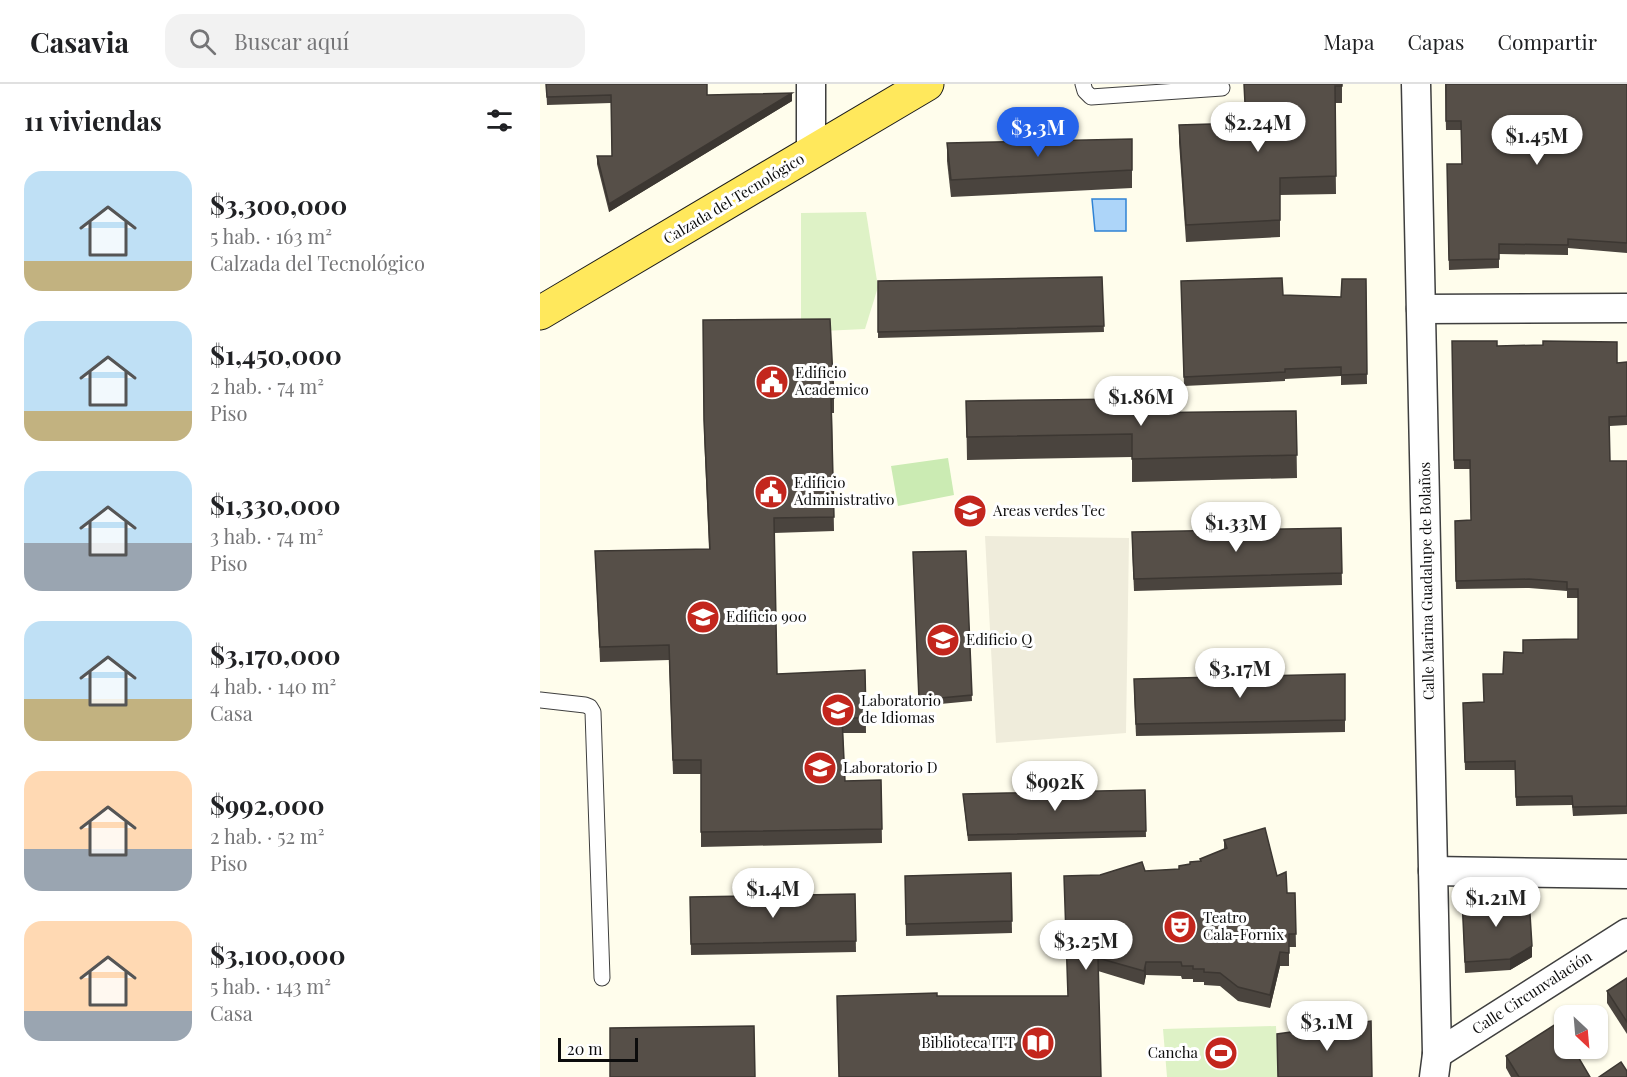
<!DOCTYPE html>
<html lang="es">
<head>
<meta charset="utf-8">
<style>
  :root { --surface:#fff; --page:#f2f2f2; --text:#202124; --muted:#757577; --line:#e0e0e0; --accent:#2563eb }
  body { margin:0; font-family:"Playfair Display",serif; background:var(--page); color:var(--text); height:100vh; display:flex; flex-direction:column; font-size:22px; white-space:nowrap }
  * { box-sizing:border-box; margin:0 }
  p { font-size:20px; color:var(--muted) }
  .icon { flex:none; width:33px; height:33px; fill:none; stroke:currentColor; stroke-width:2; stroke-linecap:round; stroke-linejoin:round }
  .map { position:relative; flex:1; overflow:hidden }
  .sheet { display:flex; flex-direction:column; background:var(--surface); width:540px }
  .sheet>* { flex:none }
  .needle { width:39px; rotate:154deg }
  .controls { position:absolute; left:1014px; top:921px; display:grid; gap:12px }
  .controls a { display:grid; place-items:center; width:54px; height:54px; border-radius:12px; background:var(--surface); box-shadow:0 2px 4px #0004; font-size:30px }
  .scale { position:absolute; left:18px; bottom:15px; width:80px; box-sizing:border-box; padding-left:6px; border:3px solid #0c0c0c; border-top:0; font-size:16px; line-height:21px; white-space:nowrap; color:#0c0c0c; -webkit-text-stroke:4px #fff; paint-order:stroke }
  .price { position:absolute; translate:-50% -51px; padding:0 14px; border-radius:21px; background:#fff; color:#222; font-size:20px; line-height:39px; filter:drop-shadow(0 2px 3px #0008) }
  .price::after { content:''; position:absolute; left:50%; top:36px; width:18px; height:14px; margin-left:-9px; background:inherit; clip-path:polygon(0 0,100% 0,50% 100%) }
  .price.active { background:var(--accent); color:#fff }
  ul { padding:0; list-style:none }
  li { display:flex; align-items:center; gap:18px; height:150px; padding:0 24px }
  li span { display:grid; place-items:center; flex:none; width:168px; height:120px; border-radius:18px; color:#555 }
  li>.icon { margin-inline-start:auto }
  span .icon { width:72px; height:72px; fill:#fffc; stroke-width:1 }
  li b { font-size:26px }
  h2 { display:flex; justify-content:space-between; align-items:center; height:72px; padding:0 24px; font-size:26px }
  header { display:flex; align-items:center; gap:36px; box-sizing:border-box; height:84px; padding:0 30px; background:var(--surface); border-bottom:2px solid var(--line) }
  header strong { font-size:28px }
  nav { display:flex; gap:33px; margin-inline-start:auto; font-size:21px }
  .search { width:420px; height:54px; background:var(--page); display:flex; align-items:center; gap:15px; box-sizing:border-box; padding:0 21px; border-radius:18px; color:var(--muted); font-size:22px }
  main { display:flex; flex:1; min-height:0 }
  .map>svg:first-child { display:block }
  .green { fill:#cbebb3 }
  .pitch { fill:#def2c6 }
  .plaza { fill:#efecdb }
  .water { fill:#add5f9; stroke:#3083d4; stroke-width:1.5 }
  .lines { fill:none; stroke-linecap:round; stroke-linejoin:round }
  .service-casing { stroke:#3f3f3f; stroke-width:17 }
  .minor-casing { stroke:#3f3f3f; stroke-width:31 }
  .primary-casing { stroke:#1d1d1d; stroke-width:35 }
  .service { stroke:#fff; stroke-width:15 }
  .minor { stroke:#fff; stroke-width:28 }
  .primary { stroke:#ffe85c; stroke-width:33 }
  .wall { fill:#4a443e }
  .shaded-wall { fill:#3c3732 }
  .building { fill:#564f48; stroke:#3c3732; stroke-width:1.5 }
  .labels { text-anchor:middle; stroke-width:6; stroke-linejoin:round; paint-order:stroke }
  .street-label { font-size:15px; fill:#0c0c0c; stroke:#fff }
  .poi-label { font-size:15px; fill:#0c0c0c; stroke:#fff; text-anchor:start }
</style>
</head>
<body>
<header>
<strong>Casavia</strong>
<div class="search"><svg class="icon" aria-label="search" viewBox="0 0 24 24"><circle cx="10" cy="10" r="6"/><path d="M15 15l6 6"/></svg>Buscar aquí</div>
<nav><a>Mapa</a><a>Capas</a><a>Compartir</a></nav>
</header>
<main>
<section class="sheet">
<h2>11 viviendas<svg class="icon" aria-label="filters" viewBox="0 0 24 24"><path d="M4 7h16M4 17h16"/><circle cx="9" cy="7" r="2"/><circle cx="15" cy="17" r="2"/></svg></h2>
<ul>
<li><span style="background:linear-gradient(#bfe0f5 75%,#c2b280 0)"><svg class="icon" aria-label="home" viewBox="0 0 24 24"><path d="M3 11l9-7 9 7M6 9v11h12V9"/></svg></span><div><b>$3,300,000</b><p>5 hab. · 163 m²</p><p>Calzada del Tecnológico</p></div></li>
<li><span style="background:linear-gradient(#bfe0f5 75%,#c2b280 0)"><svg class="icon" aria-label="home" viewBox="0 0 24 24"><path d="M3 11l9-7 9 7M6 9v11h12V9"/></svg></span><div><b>$1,450,000</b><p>2 hab. · 74 m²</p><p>Piso</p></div></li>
<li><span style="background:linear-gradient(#bfe0f5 60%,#9aa5b1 0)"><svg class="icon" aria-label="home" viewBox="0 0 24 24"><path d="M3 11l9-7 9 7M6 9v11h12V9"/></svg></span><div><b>$1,330,000</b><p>3 hab. · 74 m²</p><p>Piso</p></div></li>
<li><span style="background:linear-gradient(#bfe0f5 65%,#c2b280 0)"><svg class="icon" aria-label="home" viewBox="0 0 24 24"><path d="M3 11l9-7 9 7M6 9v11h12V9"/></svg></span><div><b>$3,170,000</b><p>4 hab. · 140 m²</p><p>Casa</p></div></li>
<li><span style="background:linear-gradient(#ffd9b3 65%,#9aa5b1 0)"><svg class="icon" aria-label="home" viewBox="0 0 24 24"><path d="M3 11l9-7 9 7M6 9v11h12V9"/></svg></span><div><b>$992,000</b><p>2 hab. · 52 m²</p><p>Piso</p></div></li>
<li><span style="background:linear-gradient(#ffd9b3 75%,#9aa5b1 0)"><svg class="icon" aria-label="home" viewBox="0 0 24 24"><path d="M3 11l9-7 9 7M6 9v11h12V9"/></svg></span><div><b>$3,100,000</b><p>5 hab. · 143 m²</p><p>Casa</p></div></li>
</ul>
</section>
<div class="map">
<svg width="1087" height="993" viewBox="0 0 1087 993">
  <rect width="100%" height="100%" fill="#fffdec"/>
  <polygon class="green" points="408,374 414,411 358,422 351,382"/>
  <g class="pitch">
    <polygon points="326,128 338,203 325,245 261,248 261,129"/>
    <polygon points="736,942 738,993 627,993 623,945"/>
  </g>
  <polygon class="plaza" points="445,452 589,454 586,649 456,659"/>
  <polygon class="water" points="552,115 586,115 586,147 555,147"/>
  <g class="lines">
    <g class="service-casing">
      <g id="service">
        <polyline points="543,0 545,7 551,13 682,4"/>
        <polyline points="0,616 45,621 50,623 53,628 62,894"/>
      </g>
    </g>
    <g class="minor-casing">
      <g id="minor">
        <polyline points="271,0 271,69"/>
        <polyline points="876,0 897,970 894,993"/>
        <polyline points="881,225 1087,224"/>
        <polyline points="893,787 1087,790"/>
        <polyline points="897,970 1087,849"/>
      </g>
    </g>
    <g class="primary-casing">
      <polyline id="primary" points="0,229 387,0"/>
    </g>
    <use href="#service" class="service"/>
    <use href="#minor" class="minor"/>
    <use href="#primary" class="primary"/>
  </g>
  <g class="wall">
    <polygon points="6,0 167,11 252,17 69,128 57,80 57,72 72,72 71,19 7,21"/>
    <polygon points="704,0 802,0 802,19 795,19 796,110 740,111 740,153 646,158 639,58 639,41 706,39"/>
    <polygon points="905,0 1087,0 1087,169 1028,164 1028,171 959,170 959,184 909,186 907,80 922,80 921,46 906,46"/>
    <polygon points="407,59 592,86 592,104 411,113 407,77"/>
    <polygon points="562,193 564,248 338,254 338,197"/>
    <polygon points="826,195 827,300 801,301 801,292 745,295 745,297 644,302 641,197 743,211 801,213"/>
    <polygon points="163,236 294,314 294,329 292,329 294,447 234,449 237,590 325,586 326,649 303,649 305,697 341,696 342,759 161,763 161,690 133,690 129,576 60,578 55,467 169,465 164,351"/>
    <polygon points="912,257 1077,279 1087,278 1087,341 1070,342 1070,377 1087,377 1087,730 1033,732 1032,721 976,722 975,686 925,686 923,619 944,618 963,590 983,569 1038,555 1038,514 1027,514 1027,507 989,504 916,505 915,437 931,436 930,385 914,385"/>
    <polygon points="426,317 586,329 756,327 757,394 592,398 592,373 427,376"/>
    <polygon points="801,444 802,501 594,507 592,460"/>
    <polygon points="426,467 432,617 379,622 373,468"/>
    <polygon points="805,590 805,648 596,652 594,607"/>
    <polygon points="605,706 606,753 428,757 423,710"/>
    <polygon points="684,756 737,792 747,809 755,809 756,863 749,863 749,882 740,882 730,924 698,917 680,902 664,901 664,898 653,898 653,895 642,895 641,892 606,891 604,901 558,887 561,993 397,912 528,912 560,791 639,785 660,777 684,765"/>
    <polygon points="471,789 472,849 366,852 365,792"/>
    <polygon points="315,810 316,868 151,871 150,813"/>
    <polygon points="922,814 992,873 970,886 925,889"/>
    <polygon points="1087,894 1087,950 1067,919 1067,907"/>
    <polygon points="966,972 1050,993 971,993 966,984"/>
  </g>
  <g class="shaded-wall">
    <polygon points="252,9 252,17 69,128 69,120"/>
    <polygon points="992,862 992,873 970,886 970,875"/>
    <polygon points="740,868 740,882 730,924 730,911"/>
    <polygon points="606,878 606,891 604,901 604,887"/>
  </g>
  <g class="building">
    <polygon points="6,0 167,0 167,11 252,9 69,120 57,72 72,72 71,11 7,13"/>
    <polygon points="704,0 802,0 802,2 795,2 796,92 740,94 740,136 646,141 639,41 706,39"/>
    <polygon points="906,0 1087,0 1087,159 1028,155 1028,161 959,160 959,175 909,176 907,80 922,80 921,37 906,37"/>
    <polygon points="592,55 592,86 411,96 407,59"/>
    <polygon points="562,193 564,242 338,248 338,197"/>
    <polygon points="742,194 743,211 801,213 802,195 826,195 827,290 801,291 801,283 745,285 745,288 644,293 641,197"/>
    <polygon points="290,235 294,314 291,315 294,433 234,434 237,590 325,586 326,634 302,634 305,697 341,696 342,745 161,748 161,676 133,676 129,561 60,563 55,467 170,465 164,336 163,236"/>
    <polygon points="912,257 957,257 957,262 1003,261 1003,257 1077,258 1077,279 1087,278 1087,332 1069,333 1070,377 1087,377 1087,722 1033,723 1032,712 976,713 975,677 925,678 923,619 944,618 943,590 963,590 964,568 983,569 983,556 1038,555 1038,505 1027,505 1027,498 989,495 916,497 915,437 931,436 930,376 914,376"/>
    <polygon points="585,315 586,329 756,327 757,371 592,375 592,350 427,353 426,317"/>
    <polygon points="801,444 802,489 594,495 592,448"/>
    <polygon points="426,467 432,611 379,616 373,468"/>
    <polygon points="805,590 805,636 596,640 594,595"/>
    <polygon points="605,706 606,747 428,751 423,710"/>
    <polygon points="725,744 737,792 746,788 747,809 755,809 756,850 749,850 749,869 740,868 730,911 698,903 680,889 664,888 664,885 653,885 653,882 642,882 641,878 606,878 604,887 558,874 561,993 299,993 297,912 397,909 397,912 528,912 524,792 560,791 602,778 605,787 639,785 639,782 650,780 650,778 661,777 660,775 687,764 684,756"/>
    <polygon points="471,789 472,837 366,840 365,792"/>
    <polygon points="315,810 316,857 151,860 150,813"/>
    <polygon points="922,814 989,814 992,862 970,875 925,878"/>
    <polygon points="1087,894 1087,938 1067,907"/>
    <polygon points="831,937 832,993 738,993 737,950"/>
    <polygon points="1016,940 1017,941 1018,940 1024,951 1024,964 1033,964 1050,993 979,993 966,972"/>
    <polygon points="214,942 215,993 70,993 70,944"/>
    <polygon points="1081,978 1087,987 1087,993 1059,993"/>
  </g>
  <defs>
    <g id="civic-disc" transform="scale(1.725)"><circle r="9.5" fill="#c3261d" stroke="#fff"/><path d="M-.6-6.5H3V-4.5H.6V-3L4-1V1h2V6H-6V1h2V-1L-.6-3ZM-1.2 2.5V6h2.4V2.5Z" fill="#fff"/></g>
    <g id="university-disc" transform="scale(1.725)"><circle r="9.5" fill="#c3261d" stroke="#fff"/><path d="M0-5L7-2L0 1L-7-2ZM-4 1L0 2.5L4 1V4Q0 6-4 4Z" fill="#fff"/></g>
    <g id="school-disc" transform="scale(1.725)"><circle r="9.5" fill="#c3261d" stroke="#fff"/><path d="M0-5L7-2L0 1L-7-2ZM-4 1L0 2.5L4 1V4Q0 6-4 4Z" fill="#fff"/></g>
    <g id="theatre-disc" transform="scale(1.725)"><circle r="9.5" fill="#c3261d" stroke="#fff"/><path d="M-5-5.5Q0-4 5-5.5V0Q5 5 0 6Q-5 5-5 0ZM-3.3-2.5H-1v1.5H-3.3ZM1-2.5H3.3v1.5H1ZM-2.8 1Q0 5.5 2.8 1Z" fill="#fff"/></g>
    <g id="library-disc" transform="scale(1.725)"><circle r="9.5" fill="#c3261d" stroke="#fff"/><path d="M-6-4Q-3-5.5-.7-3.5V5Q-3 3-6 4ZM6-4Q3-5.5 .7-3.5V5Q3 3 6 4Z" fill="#fff"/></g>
    <g id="stadium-disc" transform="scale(1.725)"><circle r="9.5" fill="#c3261d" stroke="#fff"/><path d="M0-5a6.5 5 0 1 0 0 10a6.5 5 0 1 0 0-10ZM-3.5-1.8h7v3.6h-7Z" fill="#fff"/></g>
  </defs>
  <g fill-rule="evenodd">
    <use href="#civic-disc" x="232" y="298"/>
    <use href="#civic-disc" x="231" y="408"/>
    <use href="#university-disc" x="430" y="427"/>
    <use href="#university-disc" x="163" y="533"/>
    <use href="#university-disc" x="403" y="556"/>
    <use href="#school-disc" x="298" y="626"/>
    <use href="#university-disc" x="280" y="684"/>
    <use href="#theatre-disc" x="640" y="843"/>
    <use href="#library-disc" x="498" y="959"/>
    <use href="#stadium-disc" x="681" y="969"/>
  </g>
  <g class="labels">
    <g class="street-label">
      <text transform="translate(194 115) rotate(-31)" y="5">Calzada del Tecnológico</text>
      <text transform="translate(887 497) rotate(-91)" y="5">Calle Marina Guadalupe de Bolaños</text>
      <text transform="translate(992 909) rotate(-33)" y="5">Calle Circunvalación</text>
    </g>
    <g class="poi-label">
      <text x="255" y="294">Edificio<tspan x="255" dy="17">Academico</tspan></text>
      <text x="254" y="404">Edificio<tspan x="254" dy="17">Administrativo</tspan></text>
      <text x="453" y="432">Areas verdes Tec</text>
      <text x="186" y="538">Edificio 900</text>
      <text x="426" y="561">Edificio Q</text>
      <text x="321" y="622">Laboratorio<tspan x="321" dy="17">de Idiomas</tspan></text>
      <text x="303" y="689">Laboratorio D</text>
      <text x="663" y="839">Teatro<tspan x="663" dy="17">Cala-Fornix</tspan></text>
      <text x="475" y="964" text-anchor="end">Biblioteca ITT</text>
      <text x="658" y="974" text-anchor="end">Cancha</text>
    </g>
  </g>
</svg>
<div class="controls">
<a><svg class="needle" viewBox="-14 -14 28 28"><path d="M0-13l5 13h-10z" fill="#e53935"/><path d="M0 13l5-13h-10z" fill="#757577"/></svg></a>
</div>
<div class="scale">20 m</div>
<b class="price" style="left:718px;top:69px">$2.24M</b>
<b class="price active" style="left:498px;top:74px">$3.3M</b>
<b class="price" style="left:997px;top:82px">$1.45M</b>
<b class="price" style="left:601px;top:343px">$1.86M</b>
<b class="price" style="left:696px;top:469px">$1.33M</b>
<b class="price" style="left:700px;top:615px">$3.17M</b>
<b class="price" style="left:515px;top:728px">$992K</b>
<b class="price" style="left:233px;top:835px">$1.4M</b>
<b class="price" style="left:956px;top:844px">$1.21M</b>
<b class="price" style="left:546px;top:887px">$3.25M</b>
<b class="price" style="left:787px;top:968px">$3.1M</b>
</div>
</main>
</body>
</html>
